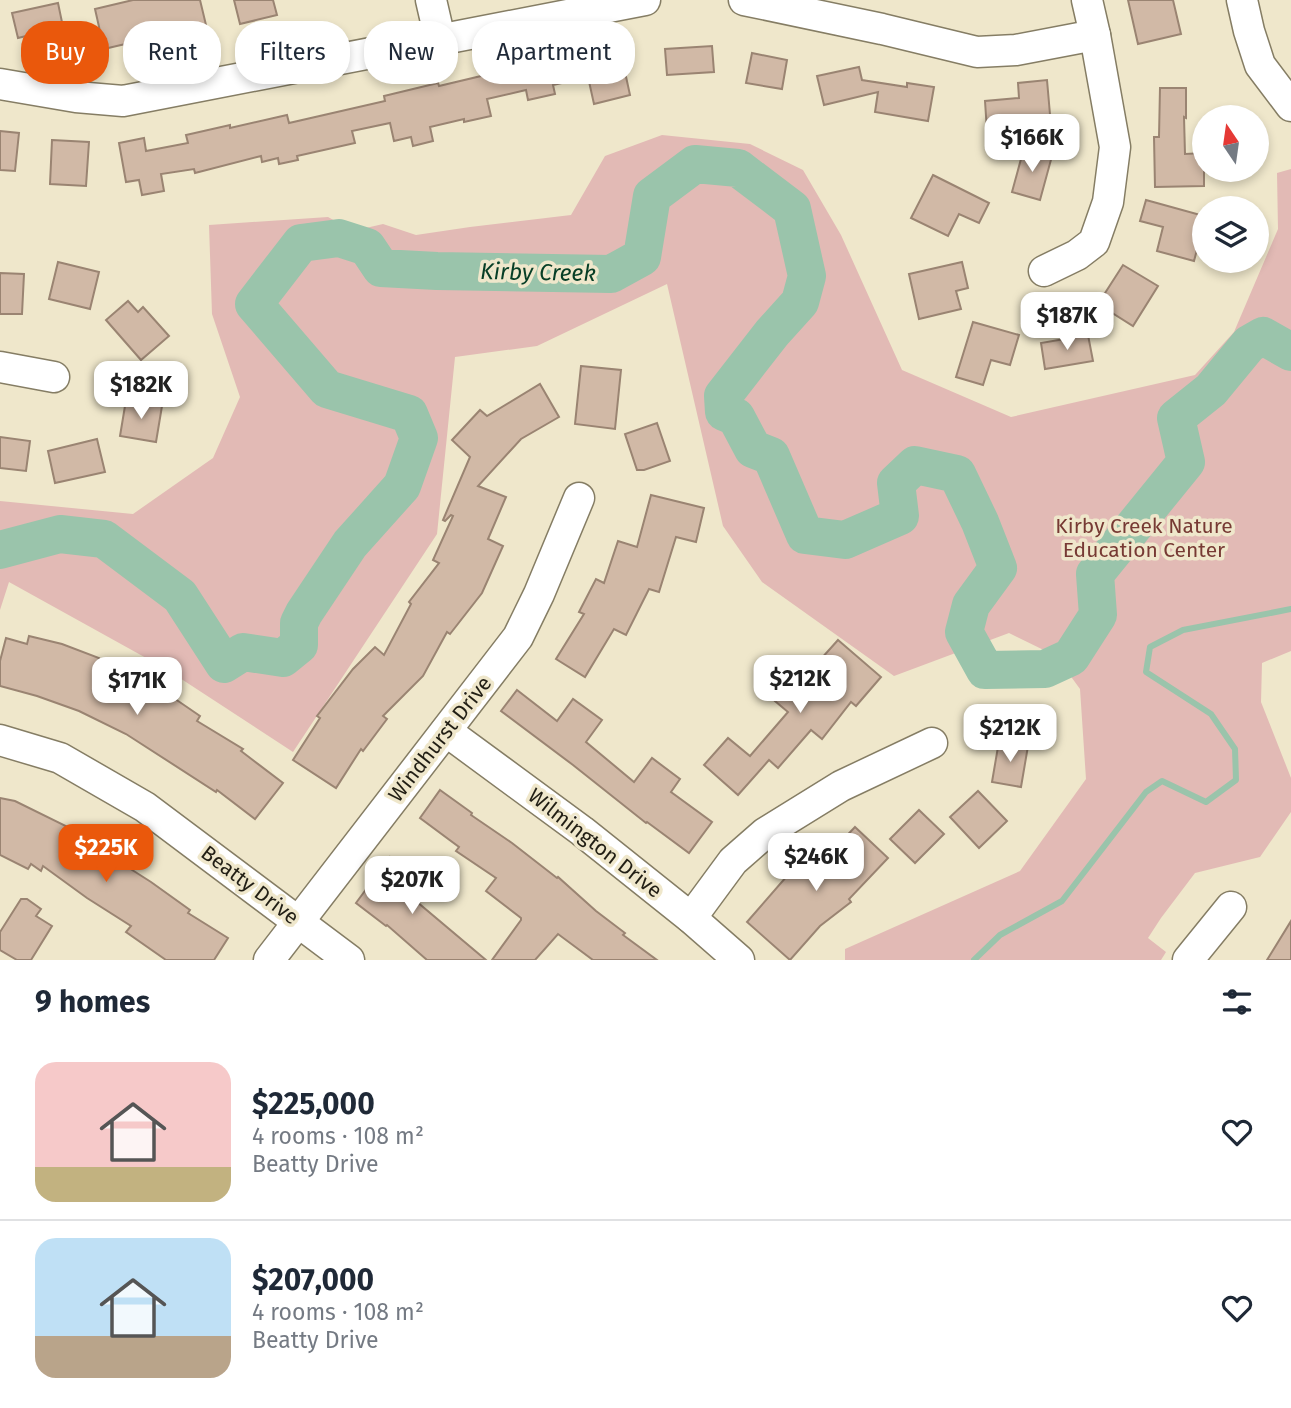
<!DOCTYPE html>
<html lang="en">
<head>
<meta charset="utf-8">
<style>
  :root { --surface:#fff; --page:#f2f2f3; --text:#1f2937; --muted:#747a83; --line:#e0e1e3; --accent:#ea580c }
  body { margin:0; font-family:"Fira Sans",sans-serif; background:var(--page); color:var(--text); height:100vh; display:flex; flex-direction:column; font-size:26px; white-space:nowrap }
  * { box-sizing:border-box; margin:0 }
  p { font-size:23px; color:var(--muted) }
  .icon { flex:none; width:38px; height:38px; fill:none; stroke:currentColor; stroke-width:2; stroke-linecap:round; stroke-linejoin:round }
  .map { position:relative; height:960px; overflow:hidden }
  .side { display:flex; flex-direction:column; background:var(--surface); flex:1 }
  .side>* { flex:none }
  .top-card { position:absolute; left:21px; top:21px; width:700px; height:63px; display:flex; gap:14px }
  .needle { width:46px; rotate:347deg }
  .tools { position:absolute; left:1192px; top:105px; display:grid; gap:14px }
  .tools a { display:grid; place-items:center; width:77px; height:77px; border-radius:50%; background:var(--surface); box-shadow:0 4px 10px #0003; font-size:35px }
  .price { position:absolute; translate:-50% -60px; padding:0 16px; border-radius:14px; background:#fff; color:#222; font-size:23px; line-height:46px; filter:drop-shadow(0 2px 4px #0008) }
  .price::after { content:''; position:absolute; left:50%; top:42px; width:21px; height:16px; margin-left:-10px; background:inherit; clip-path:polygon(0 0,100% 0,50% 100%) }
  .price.selected { background:var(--accent); color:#fff }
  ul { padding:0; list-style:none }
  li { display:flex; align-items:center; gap:21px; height:175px; padding:0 35px }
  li+li { border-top:2px solid var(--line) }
  li span { display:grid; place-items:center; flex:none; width:196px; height:140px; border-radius:21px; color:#555 }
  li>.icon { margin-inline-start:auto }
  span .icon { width:84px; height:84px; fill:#fffc; stroke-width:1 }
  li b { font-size:30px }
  h2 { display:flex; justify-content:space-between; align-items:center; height:84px; padding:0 35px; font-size:30px }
  .chip { padding:0 24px; border-radius:28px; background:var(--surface); box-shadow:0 4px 10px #0003; font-size:24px; line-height:63px }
  .chip.selected { background:var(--accent); color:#fff }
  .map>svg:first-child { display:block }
  .green { fill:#e2bab5 }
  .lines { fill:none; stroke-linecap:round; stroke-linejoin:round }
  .stream { stroke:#9ac4ab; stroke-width:6 }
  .river { stroke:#9ac4ab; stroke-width:38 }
  .building { fill:#d1b9a6; stroke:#9a8472; stroke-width:2 }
  .minor-casing { stroke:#857d64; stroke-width:33 }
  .minor { stroke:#fff; stroke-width:30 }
  .labels { text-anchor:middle; stroke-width:7; stroke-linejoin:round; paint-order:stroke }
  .park-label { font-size:21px; fill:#773a34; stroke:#efe7cb }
  .street-label { font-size:21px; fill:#211e14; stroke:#efe7cb }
  .water-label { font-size:23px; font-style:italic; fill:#063e26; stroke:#efe7cb }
</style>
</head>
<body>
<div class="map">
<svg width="1291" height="960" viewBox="0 0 1291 960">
  <rect width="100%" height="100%" fill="#efe7cb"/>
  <polygon class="green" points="662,135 750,144 803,170 841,235 902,370 1011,417 1195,375 1234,332 1278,229 1277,173 1291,169 1291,651 1262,663 1261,702 1291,778 1291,812 1260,857 1195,873 1161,918 1148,938 1166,952 1161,960 845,960 845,949 1020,871 1086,779 1080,689 1056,656 1009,633 894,676 762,582 723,526 667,284 537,346 455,357 437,534 293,752 166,669 9,582 0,610 0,501 133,514 213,458 240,397 212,314 209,225 328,217 353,231 383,224 416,235 470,227 571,215 605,156"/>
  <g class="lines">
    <polyline class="stream" points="974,960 1000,935 1062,901 1146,792 1162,781 1206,802 1236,780 1235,749 1211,714 1146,672 1150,647 1183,630 1291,609"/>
    <polyline class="river" points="0,550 60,534 104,539 180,596 224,664 243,652 283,658 299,645 299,623 304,613 350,544 402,486 419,438 409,414 327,389 254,304 301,243 339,238 367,247 381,268 437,271 611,274 642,257 652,196 695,164 738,168 792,209 807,276 800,302 772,333 723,396 724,412 736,417 753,449 771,456 805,535 845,540 900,516 896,483 915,465 957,474 980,522 998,568 971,605 964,632 985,670 1045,669 1071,657 1098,615 1095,574 1186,462 1176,418 1211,390 1249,344 1263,336 1291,352"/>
  </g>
  <g class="building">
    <polygon points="133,0 200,0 206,25 104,49 95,9"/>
    <polygon points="234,0 273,0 277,15 240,24"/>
    <polygon points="1128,0 1173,0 1181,34 1138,44"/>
    <polygon points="58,3 63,27 18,38 12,13"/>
    <polygon points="712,46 714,72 667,75 665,49"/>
    <polygon points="620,49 630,95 594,104 588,77 553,85 555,94 528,100 526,90 487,99 491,116 464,122 464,119 430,127 433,141 413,146 411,137 394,141 390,123 352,131 355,143 297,156 298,160 279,164 278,158 262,162 261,156 195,173 194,169 161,174 164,191 142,195 139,180 126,182 119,143 144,138 146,151 188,143 186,135 230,125 230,128 287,115 289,123 385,101 384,96 438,83 439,86 498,72 499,75 564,59 565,62"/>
    <polygon points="752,53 787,60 782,89 746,83"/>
    <polygon points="859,67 862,80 907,87 907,83 934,87 928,121 875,112 878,92 824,105 817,76"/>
    <polygon points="1047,80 1051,126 987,131 985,101 1019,98 1018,83"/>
    <polygon points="1160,88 1186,88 1186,118 1184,117 1185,154 1204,153 1204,186 1155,187 1154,137 1159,137"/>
    <polygon points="0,131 19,133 15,171 0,170"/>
    <polygon points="52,140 89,142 86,186 50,184"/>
    <polygon points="1024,148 1052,156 1040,200 1012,192"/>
    <polygon points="933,175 989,203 979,223 959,214 948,236 911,218"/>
    <polygon points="1146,200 1204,216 1204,223 1194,261 1157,251 1163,227 1140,221"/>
    <polygon points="58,262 99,272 90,309 49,299"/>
    <polygon points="962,262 968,288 956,291 961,309 919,319 909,274"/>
    <polygon points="1123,265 1158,286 1133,326 1098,304"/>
    <polygon points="0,273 24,274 22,314 0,314"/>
    <polygon points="128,301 138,312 143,307 169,336 141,360 106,320"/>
    <polygon points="973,322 1019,335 1010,365 991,360 983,385 956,377"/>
    <polygon points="1088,335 1093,361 1045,369 1041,343"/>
    <polygon points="581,366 621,370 615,429 575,424"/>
    <polygon points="540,384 559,417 521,439 478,486 506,497 488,539 503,546 482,593 450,634 447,632 423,676 383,716 387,719 363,751 361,749 336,788 293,760 320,718 317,716 353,669 375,647 384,655 411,604 409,602 439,563 433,560 453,516 451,515 445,521 443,520 470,457 452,440 480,410 487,416"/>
    <polygon points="126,400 162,406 156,442 120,436"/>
    <polygon points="657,423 670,461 644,470 637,470 625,434"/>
    <polygon points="0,437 30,441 26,471 0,468"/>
    <polygon points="97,439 105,472 55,483 48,451"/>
    <polygon points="651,495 704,508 696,542 676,537 659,592 649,589 626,635 614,629 585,677 556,659 584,614 579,612 596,579 604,583 618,541 637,547"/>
    <polygon points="29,636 62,644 99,658 98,661 165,692 200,716 197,721 243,749 241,751 283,783 255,819 217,790 216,792 126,734 79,711 37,696 0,686 0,661 6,638 27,644"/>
    <polygon points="838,640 881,677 856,706 851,702 822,739 811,730 778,768 769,760 738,795 704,765 728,738 750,756 788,712 775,701 797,674 803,679"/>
    <polygon points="517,690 557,721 573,699 602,720 586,742 634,782 652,758 680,779 671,792 712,822 689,853 647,822 646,823 573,765 501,711"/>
    <polygon points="999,741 1028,746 1021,787 992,782"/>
    <polygon points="440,790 472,813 471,815 512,843 557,878 558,877 596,911 625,933 623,935 657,960 593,960 558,934 535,960 492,960 521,920 521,918 486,891 496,878 456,851 459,847 420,818"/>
    <polygon points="978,791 1007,821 979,848 950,817"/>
    <polygon points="0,798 15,801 74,830 117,862 118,861 151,882 190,910 188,913 228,938 214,960 166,960 126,932 131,926 87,898 43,866 41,871 31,864 28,869 0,855"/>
    <polygon points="919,810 944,834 915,863 890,839"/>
    <polygon points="855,827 888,858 849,899 851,902 820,926 790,960 747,922 787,876 814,855 821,863"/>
    <polygon points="390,857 421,881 410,896 486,960 427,960 387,925 386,926 356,903"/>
    <polygon points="21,899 27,899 41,909 36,916 52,926 31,960 17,960 0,950 0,932"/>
    <polygon points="1291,921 1291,960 1267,960"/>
  </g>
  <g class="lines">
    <g class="minor-casing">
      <g id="minor">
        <polyline points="431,0 440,39"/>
        <polyline points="744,0 882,29 977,52 1016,50 1095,35"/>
        <polyline points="1242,0 1249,31 1260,65 1291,106"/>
        <polyline points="0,84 76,97 123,101 645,0"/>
        <polyline points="1044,271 1077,255 1094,242 1108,202 1115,147 1095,35 1087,0"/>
        <polyline points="0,367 54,377"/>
        <polyline points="446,731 582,831 691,918 739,960"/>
        <polyline points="0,740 60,758 145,807 349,960"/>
        <polyline points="691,918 733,861 765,833 841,786 932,743"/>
        <polyline points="269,960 518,637 539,594 579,498"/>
        <polyline points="1188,960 1231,907"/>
      </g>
    </g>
    <use href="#minor" class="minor"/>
  </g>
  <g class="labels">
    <g class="park-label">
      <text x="1144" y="533">Kirby Creek Nature<tspan x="1144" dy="24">Education Center</tspan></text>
    </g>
    <g class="street-label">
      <text transform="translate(440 739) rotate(-52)" y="7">Windhurst Drive</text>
      <text transform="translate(595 843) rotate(38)" y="7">Wilmington Drive</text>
      <text transform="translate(250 885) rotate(37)" y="7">Beatty Drive</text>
    </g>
    <g class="water-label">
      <text transform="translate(538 272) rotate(1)" y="8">Kirby Creek</text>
    </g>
  </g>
</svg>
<div class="tools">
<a><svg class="needle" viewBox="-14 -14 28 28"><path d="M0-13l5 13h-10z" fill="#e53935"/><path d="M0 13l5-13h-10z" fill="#747a83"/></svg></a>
<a><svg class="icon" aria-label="layers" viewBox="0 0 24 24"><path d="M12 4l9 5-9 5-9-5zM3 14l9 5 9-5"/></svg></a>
</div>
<b class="price" style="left:1032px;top:174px">$166K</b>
<b class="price" style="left:1067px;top:352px">$187K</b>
<b class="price" style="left:141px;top:421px">$182K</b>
<b class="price" style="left:800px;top:715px">$212K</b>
<b class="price" style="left:137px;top:717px">$171K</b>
<b class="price" style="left:1010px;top:764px">$212K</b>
<b class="price selected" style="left:106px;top:884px">$225K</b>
<b class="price" style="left:816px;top:893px">$246K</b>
<b class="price" style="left:412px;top:916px">$207K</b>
<div class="top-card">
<a class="chip selected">Buy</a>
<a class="chip">Rent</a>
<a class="chip">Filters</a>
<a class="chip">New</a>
<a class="chip">Apartment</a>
</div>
</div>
<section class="side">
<h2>9 homes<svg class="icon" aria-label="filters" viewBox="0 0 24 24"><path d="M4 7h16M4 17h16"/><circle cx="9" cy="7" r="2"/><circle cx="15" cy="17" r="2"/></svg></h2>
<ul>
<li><span style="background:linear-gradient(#f6c9c9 75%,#c2b280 0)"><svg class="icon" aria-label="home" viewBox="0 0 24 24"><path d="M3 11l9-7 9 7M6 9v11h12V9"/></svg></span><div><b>$225,000</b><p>4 rooms · 108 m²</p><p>Beatty Drive</p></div><svg class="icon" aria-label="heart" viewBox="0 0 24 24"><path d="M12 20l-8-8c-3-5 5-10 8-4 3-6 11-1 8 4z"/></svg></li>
<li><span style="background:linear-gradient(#bfe0f5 70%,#b9a48a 0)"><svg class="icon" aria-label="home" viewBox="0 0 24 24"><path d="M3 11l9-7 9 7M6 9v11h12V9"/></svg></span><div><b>$207,000</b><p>4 rooms · 108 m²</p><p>Beatty Drive</p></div><svg class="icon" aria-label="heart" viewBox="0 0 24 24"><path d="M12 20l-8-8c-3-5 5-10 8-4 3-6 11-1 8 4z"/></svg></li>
</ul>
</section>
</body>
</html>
